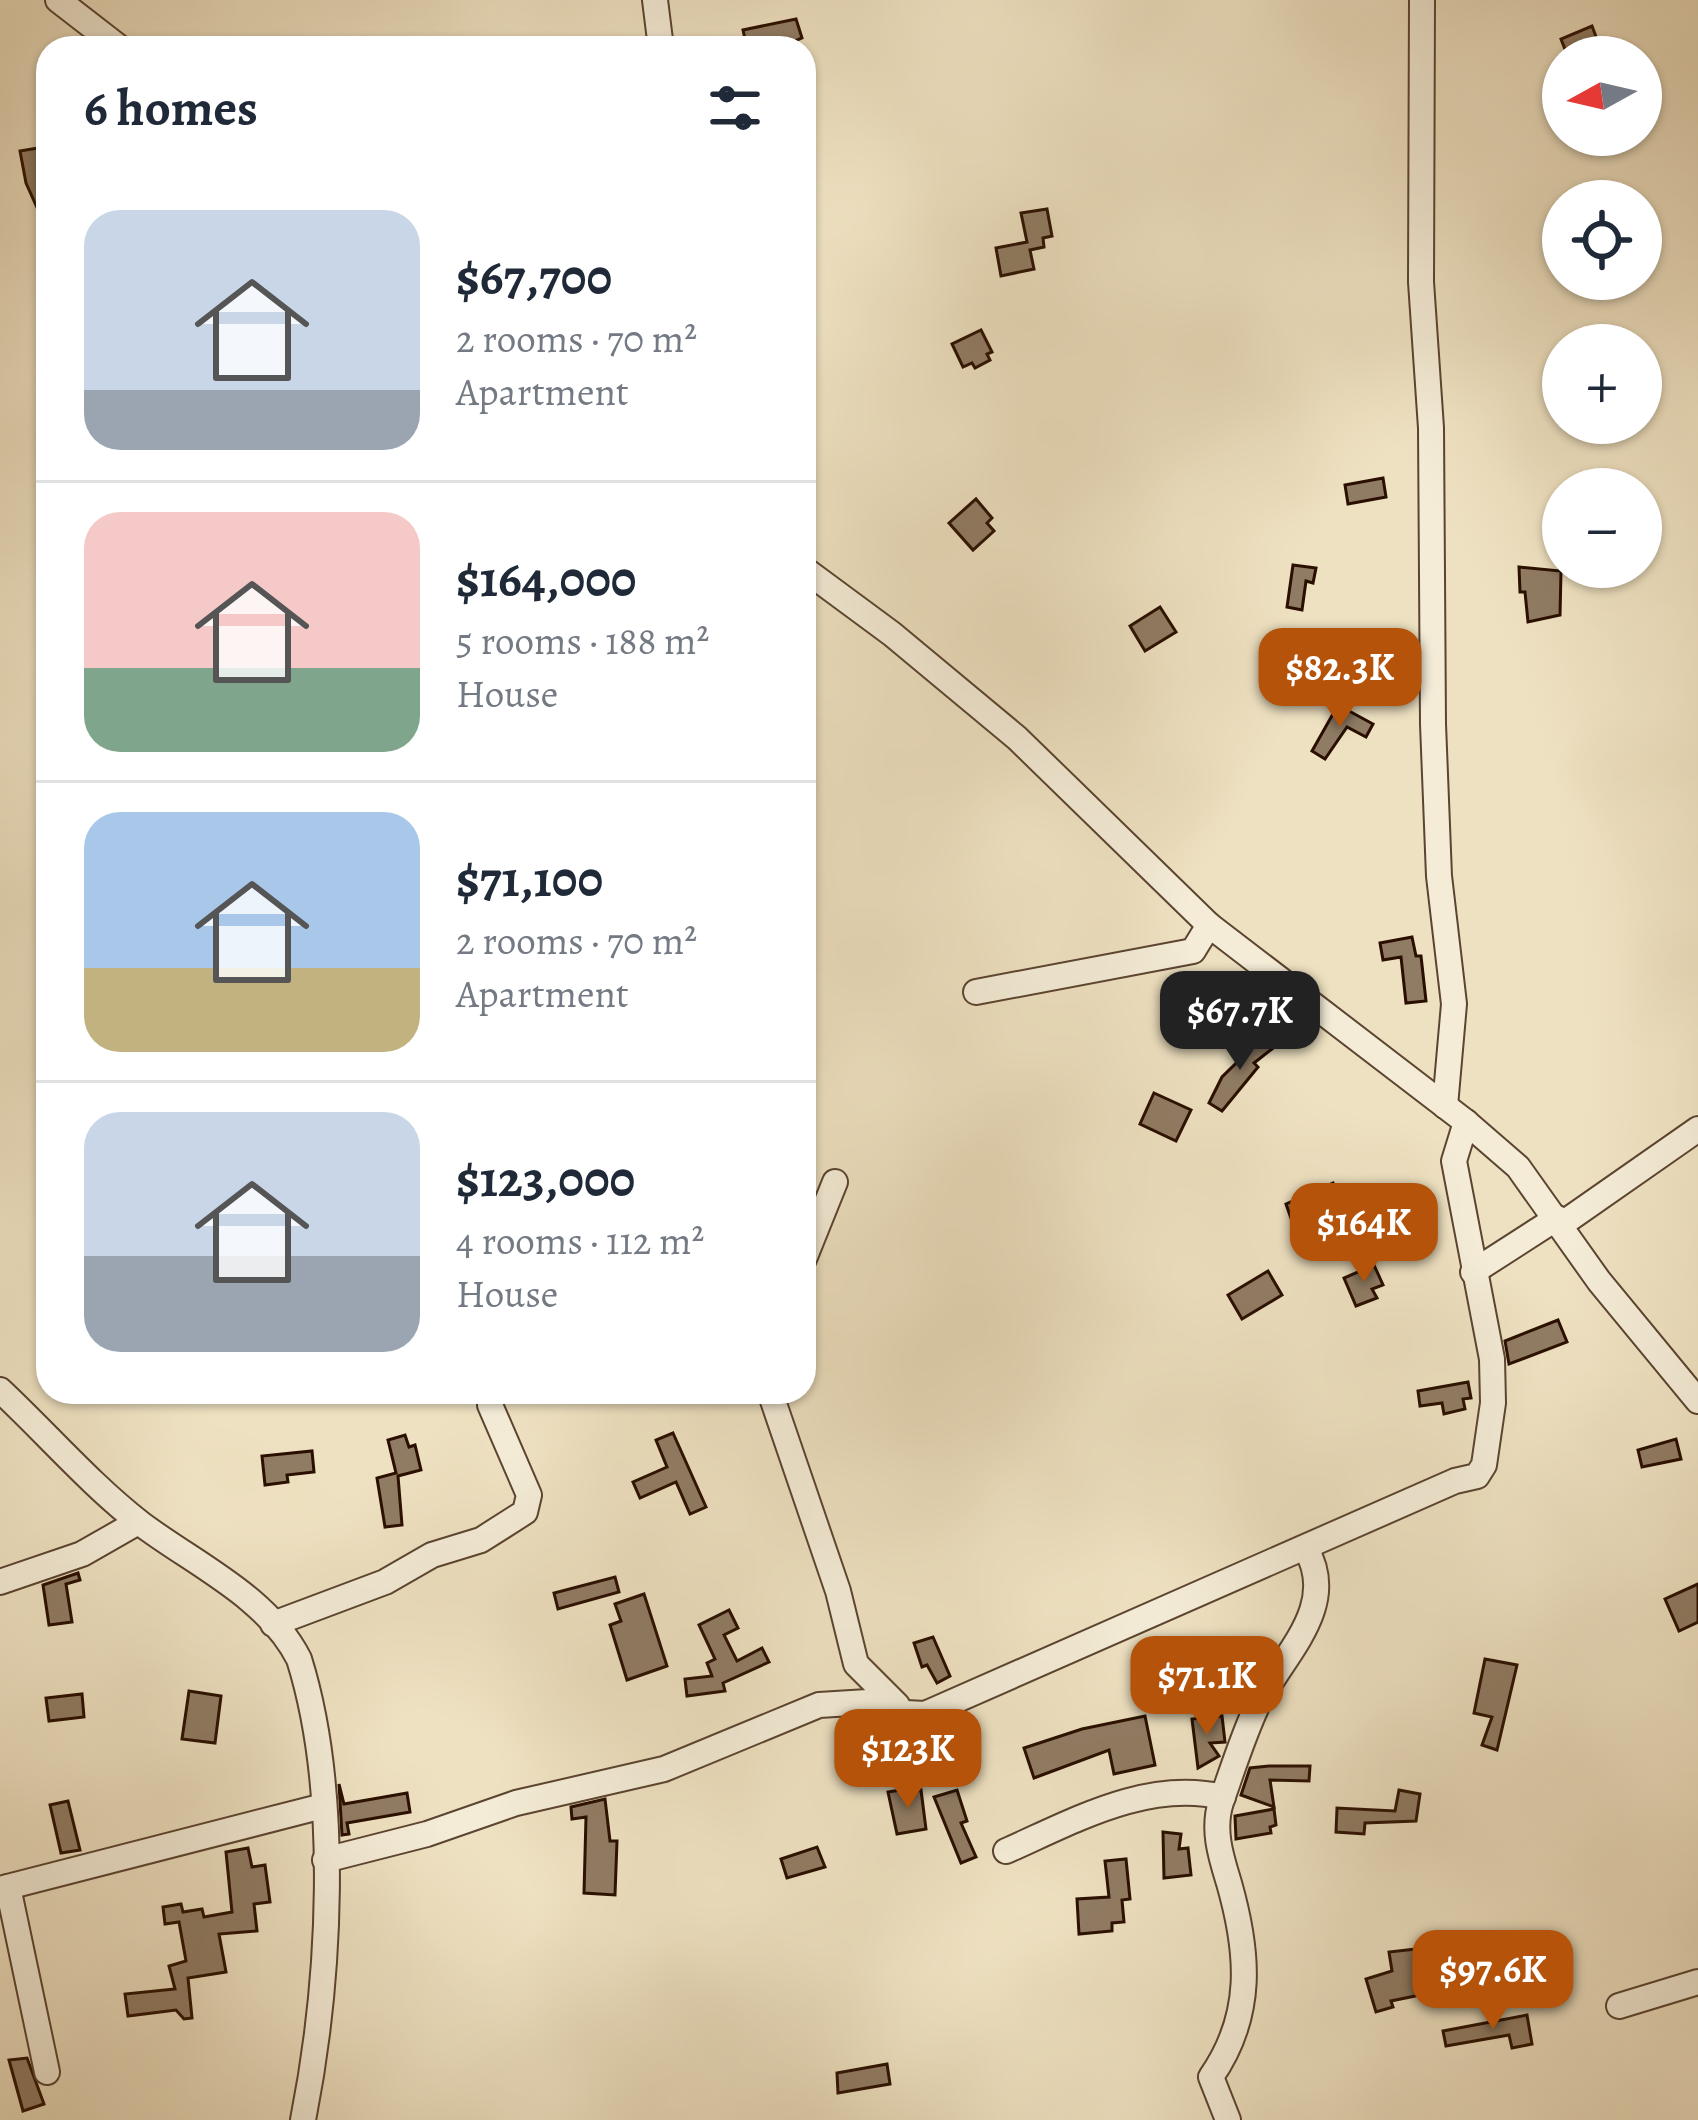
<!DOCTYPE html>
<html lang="en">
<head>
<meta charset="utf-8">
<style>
  :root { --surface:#fff; --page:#f6f6f7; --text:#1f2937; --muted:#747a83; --line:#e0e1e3; --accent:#b45309 }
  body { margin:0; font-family:Alegreya,serif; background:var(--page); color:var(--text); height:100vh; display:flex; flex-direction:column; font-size:45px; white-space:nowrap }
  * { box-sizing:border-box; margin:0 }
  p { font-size:39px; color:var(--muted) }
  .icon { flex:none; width:66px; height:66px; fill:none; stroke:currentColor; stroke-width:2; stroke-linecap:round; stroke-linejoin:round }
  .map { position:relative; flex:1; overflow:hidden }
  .details { position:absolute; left:36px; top:36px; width:780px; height:1368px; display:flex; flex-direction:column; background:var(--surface); border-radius:36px; box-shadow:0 3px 9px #0004 }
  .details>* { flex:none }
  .needle { width:78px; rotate:262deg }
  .tools { position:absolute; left:1542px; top:36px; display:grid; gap:24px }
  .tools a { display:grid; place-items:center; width:120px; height:120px; border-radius:50%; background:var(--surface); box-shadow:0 3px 9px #0004; font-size:60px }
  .price { position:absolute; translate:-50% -102px; padding:0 27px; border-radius:24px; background:var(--accent); color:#fff; font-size:39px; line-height:78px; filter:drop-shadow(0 3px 6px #0008) }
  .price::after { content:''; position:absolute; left:50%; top:72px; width:36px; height:27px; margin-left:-18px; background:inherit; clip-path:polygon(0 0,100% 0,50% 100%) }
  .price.on { background:#222; color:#fff }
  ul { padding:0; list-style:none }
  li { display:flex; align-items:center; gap:36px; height:300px; padding:0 48px }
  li+li { border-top:3px solid var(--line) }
  li span { display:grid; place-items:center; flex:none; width:336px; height:240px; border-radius:36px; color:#555 }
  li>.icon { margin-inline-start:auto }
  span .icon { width:144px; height:144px; fill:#fffc; stroke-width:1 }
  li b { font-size:51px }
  h2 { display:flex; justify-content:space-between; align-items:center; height:144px; padding:0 48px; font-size:51px }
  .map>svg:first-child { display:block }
  .building { fill:#907c64; stroke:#2a0f00; stroke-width:3 }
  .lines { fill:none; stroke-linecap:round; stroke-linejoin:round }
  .minor-casing { stroke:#5b4430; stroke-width:28 }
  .minor { stroke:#f4ecd7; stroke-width:24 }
</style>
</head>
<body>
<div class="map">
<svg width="1698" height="2120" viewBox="0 0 1698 2120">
  <rect width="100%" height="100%" fill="#eee1c1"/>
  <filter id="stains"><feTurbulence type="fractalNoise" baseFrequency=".00167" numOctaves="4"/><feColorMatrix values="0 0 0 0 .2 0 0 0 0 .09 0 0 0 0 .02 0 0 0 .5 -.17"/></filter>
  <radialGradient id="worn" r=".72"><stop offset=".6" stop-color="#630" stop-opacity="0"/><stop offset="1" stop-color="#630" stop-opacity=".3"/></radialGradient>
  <g class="building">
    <polygon points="796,19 802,38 779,48 747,48 743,30"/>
    <polygon points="1592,26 1601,50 1568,57 1561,39"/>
    <polygon points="38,148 48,201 48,232 26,183 20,151"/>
    <polygon points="1047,209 1052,236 1043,238 1044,247 1030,250 1034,269 1001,276 996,248 1027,242 1021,213"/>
    <polygon points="981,330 992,352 987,354 990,360 975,368 972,363 963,367 952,344"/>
    <polygon points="1383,478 1386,497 1348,504 1345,485"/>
    <polygon points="976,499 992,518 987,523 994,531 973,550 949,523"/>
    <polygon points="1293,565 1316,568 1313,583 1306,581 1302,610 1287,607"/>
    <polygon points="1519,567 1561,571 1560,615 1528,622 1525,592 1520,592"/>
    <polygon points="1160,607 1176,632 1145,651 1130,626"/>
    <polygon points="1338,705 1373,724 1366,737 1347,727 1325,759 1312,751"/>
    <polygon points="1412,937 1416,956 1421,956 1426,1001 1406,1003 1401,957 1383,960 1380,943"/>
    <polygon points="1267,1033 1277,1045 1254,1063 1258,1067 1222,1111 1209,1103 1222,1077"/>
    <polygon points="1154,1093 1191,1110 1176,1141 1140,1124"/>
    <polygon points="1333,1183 1339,1200 1333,1202 1337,1212 1328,1215 1336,1235 1316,1242 1308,1219 1293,1224 1286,1204"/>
    <polygon points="1374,1265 1383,1285 1372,1289 1377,1298 1356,1306 1344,1278"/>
    <polygon points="1268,1271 1282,1295 1242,1319 1228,1295"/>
    <polygon points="1558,1320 1567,1342 1509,1364 1505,1341"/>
    <polygon points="1468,1382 1471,1398 1463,1399 1465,1409 1444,1414 1442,1403 1420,1406 1418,1391"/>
    <polygon points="673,1433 706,1507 690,1514 676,1482 640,1498 633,1482 667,1467 656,1440"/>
    <polygon points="405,1435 409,1447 415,1445 421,1470 398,1476 402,1525 385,1527 377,1478 396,1473 388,1440"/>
    <polygon points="1676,1439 1681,1459 1642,1467 1638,1450"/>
    <polygon points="312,1451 314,1472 287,1475 288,1482 265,1485 262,1456"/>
    <polygon points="78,1573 80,1580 66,1584 72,1622 49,1625 43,1585"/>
    <polygon points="615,1577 619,1592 558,1609 554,1593"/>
    <polygon points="1698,1584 1698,1622 1679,1631 1665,1599"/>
    <polygon points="644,1594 667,1666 627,1680 610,1625 621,1621 615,1604"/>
    <polygon points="729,1610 738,1628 724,1635 737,1661 762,1648 769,1662 723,1683 725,1691 687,1696 685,1679 712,1676 707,1663 715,1659 699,1625"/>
    <polygon points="933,1637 950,1676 937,1683 927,1665 922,1667 914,1643"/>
    <polygon points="1485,1659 1517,1665 1497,1750 1482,1745 1492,1717 1474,1713"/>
    <polygon points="189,1691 221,1696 215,1743 182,1739"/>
    <polygon points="82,1694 84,1717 49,1721 46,1698"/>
    <polygon points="1145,1716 1155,1765 1114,1774 1109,1750 1034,1778 1024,1748 1082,1729"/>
    <polygon points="1222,1716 1225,1742 1210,1743 1219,1756 1198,1768 1192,1719"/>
    <polygon points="1269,1766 1310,1766 1309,1781 1270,1780 1274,1807 1241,1795 1250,1768"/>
    <polygon points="339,1784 344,1804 407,1793 410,1812 347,1823 349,1834 342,1835"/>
    <polygon points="907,1789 908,1794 921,1790 926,1829 897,1834 888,1792"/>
    <polygon points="957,1790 967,1821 961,1823 976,1857 961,1863 934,1797"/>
    <polygon points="1399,1790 1420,1794 1416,1821 1365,1823 1364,1834 1336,1832 1337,1808 1395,1811"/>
    <polygon points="605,1799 610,1841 617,1841 615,1895 584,1893 586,1817 572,1819 571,1807"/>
    <polygon points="68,1801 80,1850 61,1853 50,1805"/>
    <polygon points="1274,1809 1276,1825 1270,1827 1271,1833 1236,1839 1235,1816"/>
    <polygon points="1163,1832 1181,1834 1179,1849 1188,1848 1191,1875 1164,1878"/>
    <polygon points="817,1847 825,1867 787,1878 781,1859"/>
    <polygon points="248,1848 252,1867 265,1865 270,1902 254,1904 257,1931 219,1934 226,1972 188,1978 192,2018 184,2019 176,2010 128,2016 125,1994 175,1989 169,1966 186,1961 179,1922 165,1924 163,1907 181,1904 183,1912 202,1909 204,1917 232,1912 226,1852"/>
    <polygon points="1126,1859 1130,1899 1122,1900 1124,1922 1112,1923 1112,1931 1079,1934 1077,1899 1109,1897 1105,1861"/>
    <polygon points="1434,1947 1435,1960 1475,1953 1480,1978 1425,1988 1425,1994 1391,2001 1393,2007 1376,2012 1366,1979 1392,1971 1389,1952"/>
    <polygon points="1527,2015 1532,2044 1512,2048 1509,2035 1446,2046 1443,2031"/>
    <polygon points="27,2058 44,2104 23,2111 9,2060"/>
    <polygon points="887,2064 890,2084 838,2093 837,2073"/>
  </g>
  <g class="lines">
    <g class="minor-casing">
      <g id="minor">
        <polyline points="58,0 120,48"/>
        <polyline points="655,0 661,48"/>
        <polyline points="1422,0 1421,282 1431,428 1433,724 1439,876 1454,1004 1445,1106"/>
        <polyline points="804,569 892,634 1017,738 1209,925 1466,1122 1518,1167 1599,1281 1698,1401"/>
        <polyline points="976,992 1193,951 1209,925"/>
        <polyline points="1562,1224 1698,1129"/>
        <polyline points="804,1259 835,1182"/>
        <polyline points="1473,1272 1557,1218"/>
        <path d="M0 1390C46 1433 90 1484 140 1523 194 1564 267 1596 299 1659 341 1793 330 1984 303 2120"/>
        <polyline points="770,1392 838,1591 856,1664 897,1705"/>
        <polyline points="0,1582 82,1554 138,1522"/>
        <polyline points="273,1624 385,1582 432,1555 481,1540 525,1512 529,1495 490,1405"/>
        <path d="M1006 1851C1074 1821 1147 1779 1223 1797"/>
        <polyline points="325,1860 427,1834 516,1803 664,1769 819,1705 884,1701 906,1713 925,1714 1455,1481 1477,1476 1484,1465 1493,1403 1492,1359 1454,1161 1466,1122"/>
        <polyline points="8,1887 47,2072"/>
        <polyline points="0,1889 323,1806"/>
        <polyline points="1619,2006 1698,1982"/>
        <path d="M1228 2120 1211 2077C1254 2015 1249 1953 1229 1883 1221 1857 1212 1830 1221 1802 1232 1771 1243 1736 1257 1706 1281 1656 1340 1608 1306 1549"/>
      </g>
    </g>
    <use href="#minor" class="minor"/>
  </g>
  <rect width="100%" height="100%" filter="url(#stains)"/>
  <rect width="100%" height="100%" fill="url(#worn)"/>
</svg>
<div class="tools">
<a><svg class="needle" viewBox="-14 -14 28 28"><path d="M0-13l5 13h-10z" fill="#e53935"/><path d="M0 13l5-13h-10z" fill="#747a83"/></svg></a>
<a><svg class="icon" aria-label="locate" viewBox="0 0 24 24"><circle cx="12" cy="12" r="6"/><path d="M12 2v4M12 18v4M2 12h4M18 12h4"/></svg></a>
<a>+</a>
<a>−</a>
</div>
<b class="price" style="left:1340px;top:730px">$82.3K</b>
<b class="price on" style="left:1240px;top:1073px">$67.7K</b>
<b class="price" style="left:1364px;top:1285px">$164K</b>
<b class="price" style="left:1207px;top:1738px">$71.1K</b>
<b class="price" style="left:908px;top:1811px">$123K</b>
<b class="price" style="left:1493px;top:2032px">$97.6K</b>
<section class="details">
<h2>6 homes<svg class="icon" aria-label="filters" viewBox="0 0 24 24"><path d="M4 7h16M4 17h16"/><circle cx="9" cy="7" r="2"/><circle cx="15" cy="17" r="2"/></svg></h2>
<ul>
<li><span style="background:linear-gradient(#c9d6e8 75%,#9aa5b1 0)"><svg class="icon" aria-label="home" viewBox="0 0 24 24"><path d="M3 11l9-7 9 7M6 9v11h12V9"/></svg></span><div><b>$67,700</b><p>2 rooms · 70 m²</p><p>Apartment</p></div></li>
<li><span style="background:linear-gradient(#f6c9c9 65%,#7fa58c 0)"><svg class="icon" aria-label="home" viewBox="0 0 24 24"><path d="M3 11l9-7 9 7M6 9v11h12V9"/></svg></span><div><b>$164,000</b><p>5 rooms · 188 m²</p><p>House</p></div></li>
<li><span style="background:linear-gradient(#a9c7e8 65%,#c2b280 0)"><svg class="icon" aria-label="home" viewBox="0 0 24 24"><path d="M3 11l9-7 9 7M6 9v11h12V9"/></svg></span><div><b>$71,100</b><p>2 rooms · 70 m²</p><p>Apartment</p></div></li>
<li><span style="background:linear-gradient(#c9d6e8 60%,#9aa5b1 0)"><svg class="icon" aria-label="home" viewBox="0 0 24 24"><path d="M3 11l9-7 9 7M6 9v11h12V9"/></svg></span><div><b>$123,000</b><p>4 rooms · 112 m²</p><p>House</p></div></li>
</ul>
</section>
</div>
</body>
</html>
